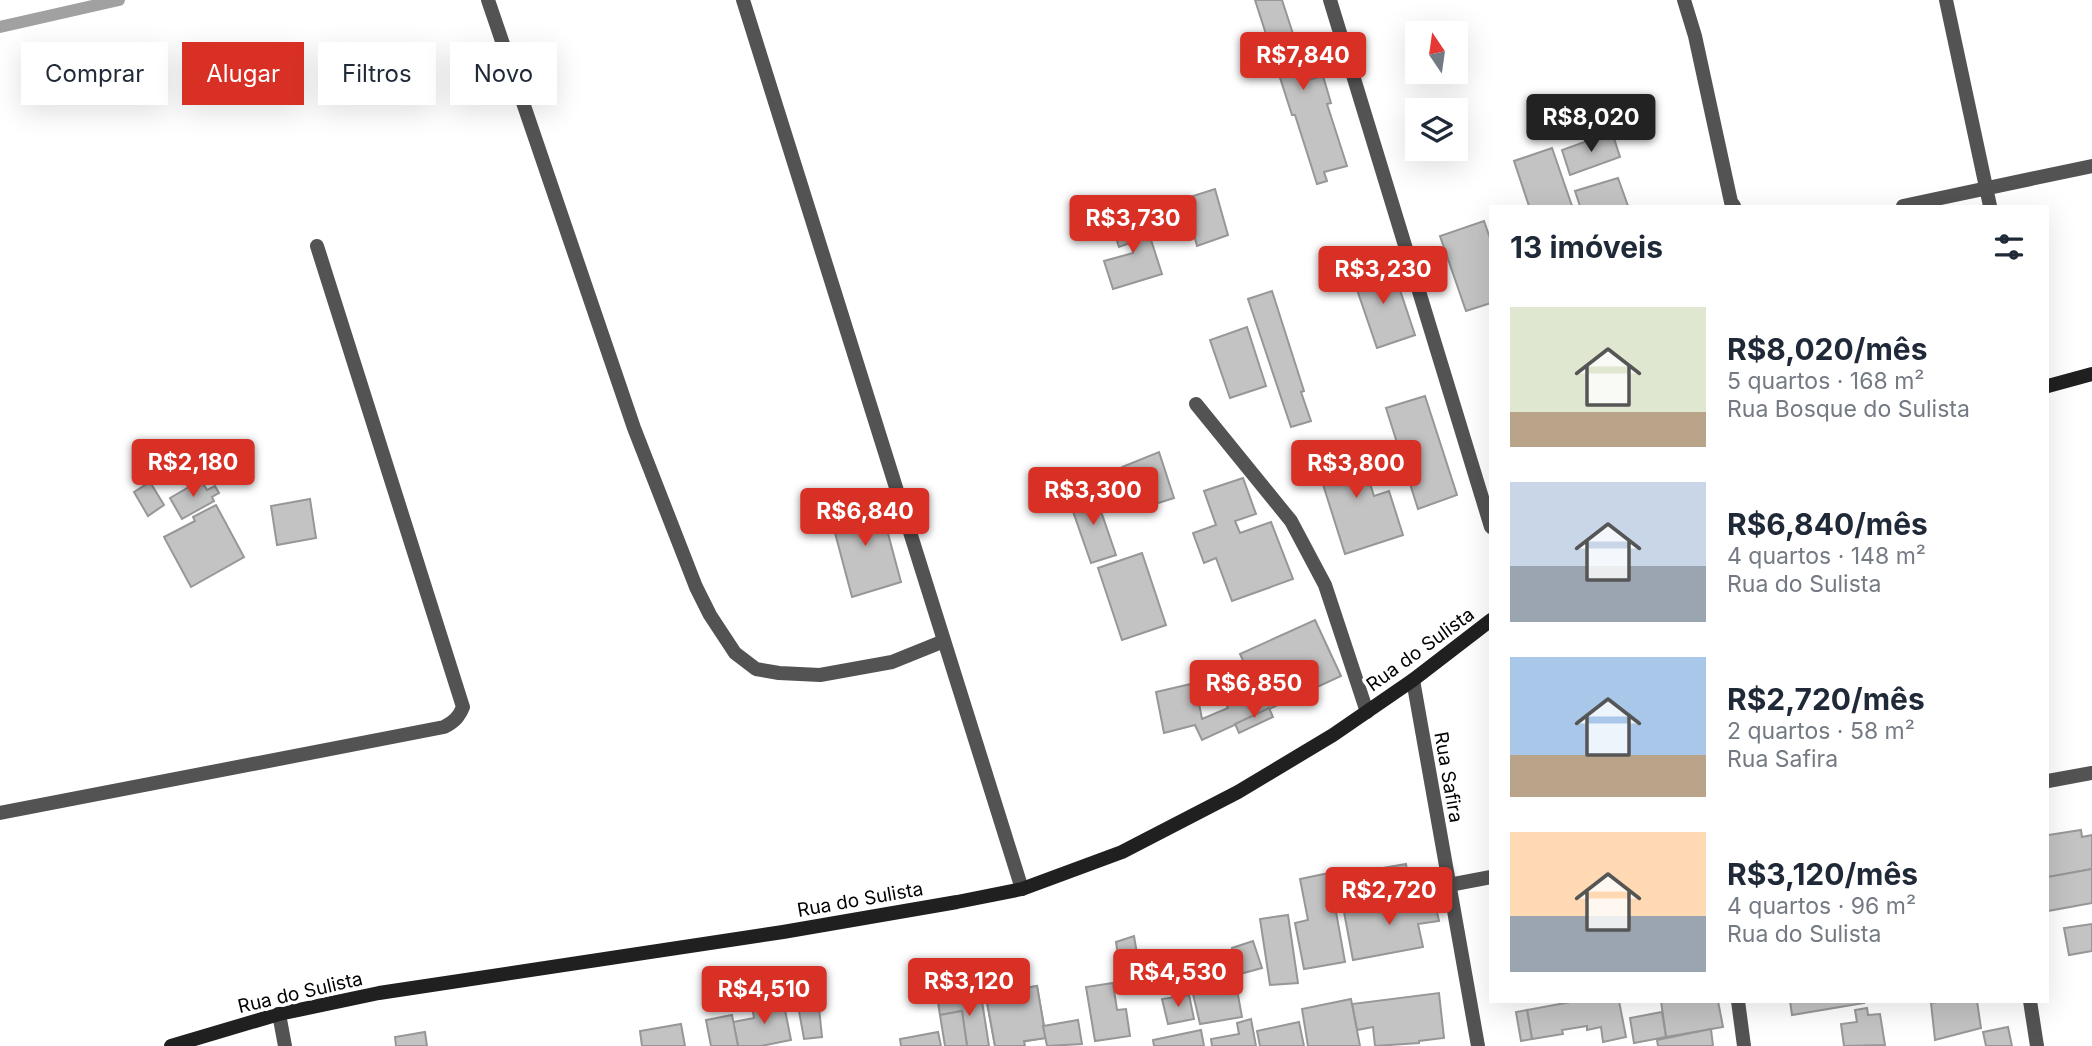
<!DOCTYPE html>
<html lang="pt">
<head>
<meta charset="utf-8">
<style>
  :root { --surface:#fff; --page:#f6f6f7; --text:#1f2937; --muted:#747a83; --accent:#d93025 }
  body { margin:0; font-family:Inter,sans-serif; background:var(--page); color:var(--text); height:100vh; display:flex; flex-direction:column; font-size:26px; white-space:nowrap }
  * { box-sizing:border-box; margin:0 }
  p { font-size:23px; color:var(--muted) }
  .icon { flex:none; width:38px; height:38px; fill:none; stroke:currentColor; stroke-width:2; stroke-linecap:round; stroke-linejoin:round }
  .map { position:relative; flex:1; overflow:hidden }
  .panel { position:absolute; left:1489px; top:205px; width:560px; height:798px; display:flex; flex-direction:column; background:var(--surface); border-radius:0px; box-shadow:0 7px 28px #0002 }
  .panel>* { flex:none }
  .guide { position:absolute; left:21px; top:42px; width:665px; height:63px; display:flex; gap:14px }
  .needle { width:46px; rotate:347deg }
  .tools { position:absolute; left:1405px; top:21px; display:grid; gap:14px }
  .tools a { display:grid; place-items:center; width:63px; height:63px; border-radius:0px; background:var(--surface); box-shadow:0 7px 28px #0002; font-size:35px }
  .price { position:absolute; translate:-50% -60px; padding:0 16px; border-radius:7px; background:var(--accent); color:#fff; font-size:23px; line-height:46px; filter:drop-shadow(0 2px 4px #0008) }
  .price::after { content:''; position:absolute; left:50%; top:42px; width:21px; height:16px; margin-left:-10px; background:inherit; clip-path:polygon(0 0,100% 0,50% 100%) }
  .price.selected { background:#222; color:#fff }
  ul { padding:0; list-style:none }
  li { display:flex; align-items:center; gap:21px; height:175px; padding:0 21px }
  li span { display:grid; place-items:center; flex:none; width:196px; height:140px; border-radius:0px; color:#555 }
  li>.icon { margin-inline-start:auto }
  span .icon { width:84px; height:84px; fill:#fffc; stroke-width:1 }
  li b { font-size:30px }
  h2 { display:flex; justify-content:space-between; align-items:center; height:84px; padding:0 21px; font-size:30px }
  .chip { padding:0 24px; border-radius:0px; background:var(--surface); box-shadow:0 7px 28px #0002; font-size:24px; line-height:63px }
  .chip.selected { background:var(--accent); color:#fff }
  .map>svg:first-child { display:block }
  .lines { fill:none; stroke-linecap:round; stroke-linejoin:round }
  .stream { stroke:#a1a1a1; stroke-width:12 }
  .building { fill:#c3c3c3; stroke:#979797; stroke-width:2 }
  .street { stroke:#535353; stroke-width:14 }
  .secondary { stroke:#202020; stroke-width:14 }
  .labels { text-anchor:middle; stroke-width:7; stroke-linejoin:round; paint-order:stroke }
  .street-label { font-size:19px; fill:#000; stroke:#fff }
</style>
</head>
<body>
<div class="map">
<svg width="2092" height="1046" viewBox="0 0 2092 1046">
  <rect width="100%" height="100%" fill="#fff"/>
  <g class="lines">
    <polyline class="stream" points="0,27 119,0"/>
  </g>
  <g class="building">
    <polygon points="1255,0 1282,0 1308,80 1323,76 1331,103 1327,104 1347,166 1324,172 1327,181 1317,184 1295,115 1292,115"/>
    <polygon points="1612,132 1620,157 1570,175 1562,150"/>
    <polygon points="1552,148 1572,206 1529,206 1514,161"/>
    <polygon points="1618,178 1628,206 1580,206 1575,191"/>
    <polygon points="1215,189 1228,235 1197,246 1184,199"/>
    <polygon points="1143,215 1162,274 1113,289 1104,261 1133,253 1130,243 1119,247 1112,226"/>
    <polygon points="1484,221 1491,241 1491,303 1466,311 1440,236"/>
    <polygon points="1382,264 1384,272 1393,269 1415,335 1377,348 1352,275"/>
    <polygon points="1272,291 1304,391 1301,392 1311,421 1291,427 1248,299"/>
    <polygon points="1247,327 1266,386 1230,398 1210,340"/>
    <polygon points="1425,396 1457,495 1418,509 1386,408"/>
    <polygon points="1357,442 1374,496 1389,491 1403,535 1345,554 1314,456"/>
    <polygon points="1159,452 1174,498 1136,510 1122,467"/>
    <polygon points="1243,478 1256,514 1235,521 1240,533 1271,522 1293,579 1232,601 1216,558 1204,563 1193,533 1216,525 1204,491"/>
    <polygon points="201,480 207,490 215,486 219,493 212,497 214,501 182,519 170,498"/>
    <polygon points="150,482 164,505 148,516 134,492"/>
    <polygon points="1094,491 1116,555 1091,563 1069,500"/>
    <polygon points="310,499 316,538 277,545 271,506"/>
    <polygon points="879,500 901,582 852,597 830,514"/>
    <polygon points="216,505 244,557 191,587 164,537 195,521 193,517"/>
    <polygon points="1142,553 1166,625 1122,640 1098,568"/>
    <polygon points="1315,620 1341,676 1202,740 1195,725 1164,733 1156,692 1195,683 1202,719 1228,708 1217,684 1247,669 1240,654"/>
    <polygon points="1269,708 1273,717 1239,733 1235,724"/>
    <polygon points="2081,830 2082,837 2092,835 2092,869 2048,877 2048,835"/>
    <polygon points="1406,864 1409,887 1341,899 1337,876"/>
    <polygon points="2092,869 2092,903 2048,911 2048,877"/>
    <polygon points="1329,873 1345,962 1304,969 1295,923 1308,920 1300,879"/>
    <polygon points="1433,894 1439,921 1418,924 1423,947 1353,960 1344,912"/>
    <polygon points="1288,915 1298,983 1270,985 1260,919"/>
    <polygon points="2092,924 2092,951 2069,955 2064,928"/>
    <polygon points="1134,936 1139,966 1120,969 1116,942"/>
    <polygon points="1253,941 1262,968 1240,974 1232,948"/>
    <polygon points="1234,973 1242,1017 1200,1024 1190,981"/>
    <polygon points="1012,975 1014,990 1037,986 1046,1038 995,1046 983,980"/>
    <polygon points="1012,975 1014,990 1037,986 1046,1038 1024,1041 1025,1046 995,1046 983,980"/>
    <polygon points="1113,983 1117,1010 1126,1009 1130,1036 1095,1041 1086,987"/>
    <polygon points="1439,993 1444,1038 1419,1041 1419,1043 1375,1046 1373,1027 1357,1030 1352,1004"/>
    <polygon points="981,995 989,1046 967,1046 962,1011 940,1015 938,1002"/>
    <polygon points="1189,995 1194,1019 1168,1024 1162,999"/>
    <polygon points="1351,999 1360,1046 1308,1046 1302,1009"/>
    <polygon points="783,1000 791,1040 761,1046 738,1046 733,1022 754,1018 752,1006"/>
    <polygon points="1576,1001 1619,1001 1626,1037 1603,1042 1601,1027 1587,1030 1587,1026 1562,1030 1563,1034 1532,1039 1527,1010"/>
    <polygon points="1661,1001 1718,1001 1723,1027 1666,1037"/>
    <polygon points="1790,1001 1863,1001 1864,1003 1792,1015"/>
    <polygon points="1943,1001 1977,1001 1981,1028 1935,1040 1931,1003"/>
    <polygon points="819,1008 822,1037 804,1039 799,1011"/>
    <polygon points="1867,1008 1868,1015 1880,1014 1885,1045 1844,1046 1841,1024 1857,1022 1855,1010"/>
    <polygon points="1527,1010 1532,1039 1521,1041 1516,1012"/>
    <polygon points="962,1011 967,1046 945,1046 940,1015"/>
    <polygon points="1662,1012 1666,1037 1634,1043 1630,1018"/>
    <polygon points="732,1015 738,1046 711,1046 706,1020"/>
    <polygon points="1251,1019 1256,1046 1212,1046 1211,1039 1239,1034 1237,1023"/>
    <polygon points="1078,1020 1082,1044 1047,1046 1043,1026"/>
    <polygon points="1299,1022 1304,1046 1260,1046 1257,1031"/>
    <polygon points="681,1024 685,1046 642,1046 640,1031"/>
    <polygon points="2008,1027 2012,1046 1986,1046 1983,1032"/>
    <polygon points="1711,1029 1713,1046 1658,1046 1657,1040"/>
    <polygon points="1201,1030 1204,1046 1154,1046 1153,1040"/>
    <polygon points="425,1032 427,1046 396,1046 395,1037"/>
    <polygon points="938,1032 941,1046 901,1046 900,1039"/>
  </g>
  <g class="lines">
    <g class="street">
      <polyline points="488,0 634,428 696,587 710,615 735,653 756,669 779,673 820,675 892,662 944,641"/>
      <polyline points="743,0 1022,889"/>
      <polyline points="1330,0 1491,527"/>
      <polyline points="1684,0 1695,36 1731,202 1734,206"/>
      <polyline points="1946,0 1990,206"/>
      <polyline points="1903,206 2092,166"/>
      <polyline points="1196,404 1291,521 1325,585 1367,712"/>
      <polyline points="1413,680 1478,1046"/>
      <polyline points="2048,781 2092,773"/>
      <path d="M0 813 444 727C454 722 459 717 463 707L317 246"/>
      <polyline points="1449,885 1491,877"/>
      <polyline points="1738,1001 1744,1046"/>
      <polyline points="2030,1001 2037,1046"/>
      <polyline points="279,1014 285,1046"/>
    </g>
    <g class="secondary">
      <polyline points="2048,386 2092,374"/>
      <polyline points="171,1046 279,1014 379,993 783,932 957,902 1022,889 1122,852 1238,792 1333,735 1413,680 1491,620"/>
    </g>
  </g>
  <g class="labels">
    <g class="street-label">
      <text transform="translate(1420 649) rotate(-36)" y="7">Rua do Sulista</text>
      <text transform="translate(1449 777) rotate(80)" y="7">Rua Safira</text>
      <text transform="translate(860 899) rotate(-10)" y="7">Rua do Sulista</text>
      <text transform="translate(300 992) rotate(-13)" y="7">Rua do Sulista</text>
    </g>
  </g>
</svg>
<div class="tools">
<a><svg class="needle" viewBox="-14 -14 28 28"><path d="M0-13l5 13h-10z" fill="#e53935"/><path d="M0 13l5-13h-10z" fill="#747a83"/></svg></a>
<a><svg class="icon" aria-label="layers" viewBox="0 0 24 24"><path d="M12 4l9 5-9 5-9-5zM3 14l9 5 9-5"/></svg></a>
</div>
<b class="price" style="left:1303px;top:92px">R$7,840</b>
<b class="price selected" style="left:1591px;top:154px">R$8,020</b>
<b class="price" style="left:1133px;top:255px">R$3,730</b>
<b class="price" style="left:1383px;top:306px">R$3,230</b>
<b class="price" style="left:193px;top:499px">R$2,180</b>
<b class="price" style="left:1356px;top:500px">R$3,800</b>
<b class="price" style="left:1093px;top:527px">R$3,300</b>
<b class="price" style="left:865px;top:548px">R$6,840</b>
<b class="price" style="left:1254px;top:720px">R$6,850</b>
<b class="price" style="left:1389px;top:927px">R$2,720</b>
<b class="price" style="left:1178px;top:1009px">R$4,530</b>
<b class="price" style="left:969px;top:1018px">R$3,120</b>
<b class="price" style="left:764px;top:1026px">R$4,510</b>
<div class="guide">
<a class="chip">Comprar</a>
<a class="chip selected">Alugar</a>
<a class="chip">Filtros</a>
<a class="chip">Novo</a>
</div>
<section class="panel">
<h2>13 imóveis<svg class="icon" aria-label="filters" viewBox="0 0 24 24"><path d="M4 7h16M4 17h16"/><circle cx="9" cy="7" r="2"/><circle cx="15" cy="17" r="2"/></svg></h2>
<ul>
<li><span style="background:linear-gradient(#dfe7d0 75%,#b9a48a 0)"><svg class="icon" aria-label="home" viewBox="0 0 24 24"><path d="M3 11l9-7 9 7M6 9v11h12V9"/></svg></span><div><b>R$8,020/mês</b><p>5 quartos · 168 m²</p><p>Rua Bosque do Sulista</p></div></li>
<li><span style="background:linear-gradient(#c9d6e8 60%,#9aa5b1 0)"><svg class="icon" aria-label="home" viewBox="0 0 24 24"><path d="M3 11l9-7 9 7M6 9v11h12V9"/></svg></span><div><b>R$6,840/mês</b><p>4 quartos · 148 m²</p><p>Rua do Sulista</p></div></li>
<li><span style="background:linear-gradient(#a9c7e8 70%,#b9a48a 0)"><svg class="icon" aria-label="home" viewBox="0 0 24 24"><path d="M3 11l9-7 9 7M6 9v11h12V9"/></svg></span><div><b>R$2,720/mês</b><p>2 quartos · 58 m²</p><p>Rua Safira</p></div></li>
<li><span style="background:linear-gradient(#ffd9b3 60%,#9aa5b1 0)"><svg class="icon" aria-label="home" viewBox="0 0 24 24"><path d="M3 11l9-7 9 7M6 9v11h12V9"/></svg></span><div><b>R$3,120/mês</b><p>4 quartos · 96 m²</p><p>Rua do Sulista</p></div></li>
</ul>
</section>
</div>
</body>
</html>
